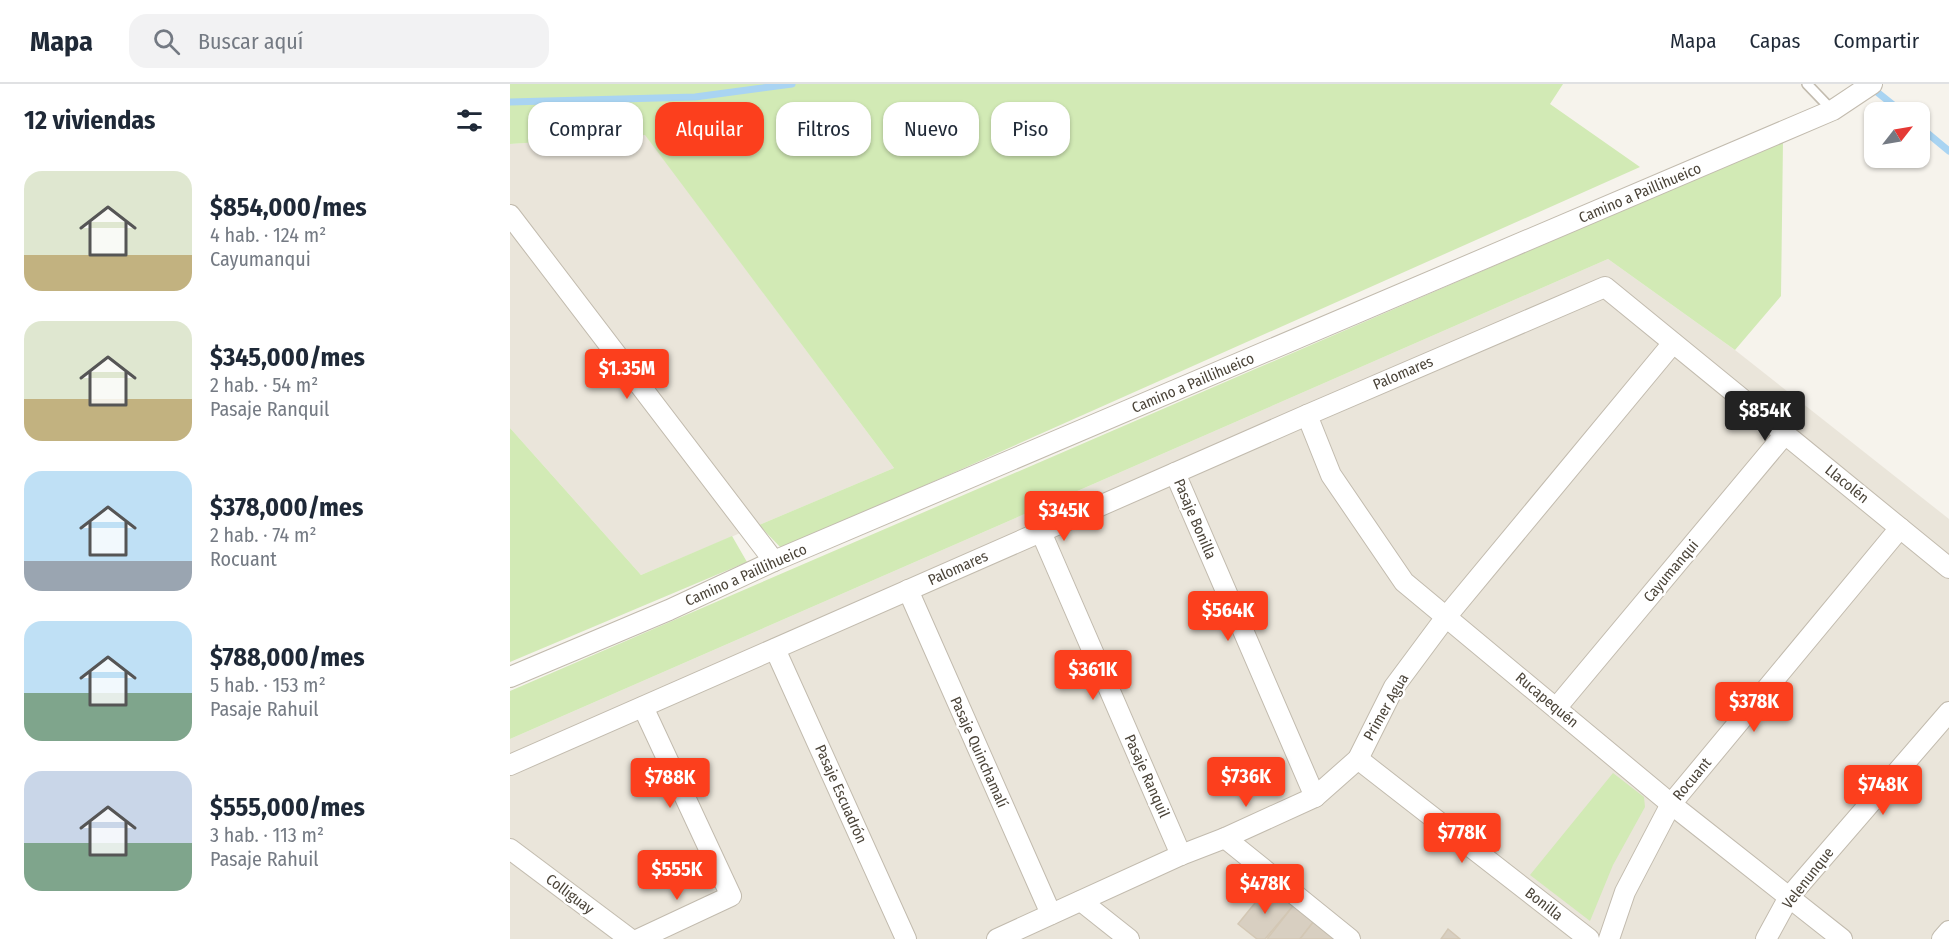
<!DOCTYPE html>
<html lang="es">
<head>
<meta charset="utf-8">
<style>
  :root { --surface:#fff; --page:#f2f2f3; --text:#1f2937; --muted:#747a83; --line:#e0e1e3; --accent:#fc3f1d }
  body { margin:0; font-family:"Fira Sans Condensed",sans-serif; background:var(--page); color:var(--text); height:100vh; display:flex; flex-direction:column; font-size:22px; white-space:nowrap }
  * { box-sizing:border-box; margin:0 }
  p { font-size:20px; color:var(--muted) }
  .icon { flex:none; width:33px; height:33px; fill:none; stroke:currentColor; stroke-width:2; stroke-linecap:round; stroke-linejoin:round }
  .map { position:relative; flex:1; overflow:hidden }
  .drawer { display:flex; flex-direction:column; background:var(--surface); width:510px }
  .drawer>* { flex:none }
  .hud { position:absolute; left:18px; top:18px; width:570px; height:54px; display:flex; gap:12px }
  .needle { width:39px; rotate:59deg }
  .controls { position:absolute; left:1354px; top:18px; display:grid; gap:12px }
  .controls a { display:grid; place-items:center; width:66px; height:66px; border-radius:12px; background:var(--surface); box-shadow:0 2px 4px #0004; font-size:30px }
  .price { position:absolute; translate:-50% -51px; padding:0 14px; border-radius:6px; background:var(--accent); color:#fff; font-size:20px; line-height:39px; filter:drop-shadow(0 2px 3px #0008) }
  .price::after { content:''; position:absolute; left:50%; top:36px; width:18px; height:14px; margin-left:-9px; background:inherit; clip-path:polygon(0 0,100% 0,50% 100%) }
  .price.on { background:#222; color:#fff }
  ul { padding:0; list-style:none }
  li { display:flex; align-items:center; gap:18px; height:150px; padding:0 24px }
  li span { display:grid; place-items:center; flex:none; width:168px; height:120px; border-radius:18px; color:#555 }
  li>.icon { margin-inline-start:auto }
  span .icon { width:72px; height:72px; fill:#fffc; stroke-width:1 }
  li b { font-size:26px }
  h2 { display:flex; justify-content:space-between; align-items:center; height:72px; padding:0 24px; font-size:26px }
  .pill { padding:0 21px; border-radius:18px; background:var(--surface); box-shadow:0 2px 4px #0004; font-size:21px; line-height:54px }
  .pill.on { background:var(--accent); color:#fff }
  header { display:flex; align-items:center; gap:36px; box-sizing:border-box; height:84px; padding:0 30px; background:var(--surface); border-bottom:2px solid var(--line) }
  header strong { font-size:28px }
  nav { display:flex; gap:33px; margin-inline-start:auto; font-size:21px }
  .search { width:420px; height:54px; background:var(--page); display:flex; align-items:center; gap:15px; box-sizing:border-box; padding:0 21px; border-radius:18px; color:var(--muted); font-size:22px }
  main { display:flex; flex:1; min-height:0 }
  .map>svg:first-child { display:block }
  .residential { fill:#eae5da }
  .green { fill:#d2eab5 }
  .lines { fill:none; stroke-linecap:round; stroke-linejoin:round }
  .stream { stroke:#a9d4f2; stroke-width:7 }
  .building { fill:#d8cfc1; stroke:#d3c7b4; stroke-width:1.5 }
  .service-casing { stroke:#c2bbae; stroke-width:12 }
  .minor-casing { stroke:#c2bbae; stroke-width:22 }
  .service { stroke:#fff; stroke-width:9 }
  .minor { stroke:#fff; stroke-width:20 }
  .labels { text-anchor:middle; stroke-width:5; stroke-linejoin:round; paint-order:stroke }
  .street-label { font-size:15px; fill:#4b4439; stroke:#fff }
</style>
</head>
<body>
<header>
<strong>Mapa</strong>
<div class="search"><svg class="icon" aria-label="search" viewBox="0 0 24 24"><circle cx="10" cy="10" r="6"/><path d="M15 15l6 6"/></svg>Buscar aquí</div>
<nav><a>Mapa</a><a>Capas</a><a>Compartir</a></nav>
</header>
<main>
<section class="drawer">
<h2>12 viviendas<svg class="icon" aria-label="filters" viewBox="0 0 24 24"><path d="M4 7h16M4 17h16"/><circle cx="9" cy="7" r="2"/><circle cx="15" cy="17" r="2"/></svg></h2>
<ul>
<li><span style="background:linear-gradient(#dfe7d0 70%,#c2b280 0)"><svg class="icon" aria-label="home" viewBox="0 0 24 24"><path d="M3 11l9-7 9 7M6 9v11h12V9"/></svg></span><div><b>$854,000/mes</b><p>4 hab. · 124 m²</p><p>Cayumanqui</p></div></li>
<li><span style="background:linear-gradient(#dfe7d0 65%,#c2b280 0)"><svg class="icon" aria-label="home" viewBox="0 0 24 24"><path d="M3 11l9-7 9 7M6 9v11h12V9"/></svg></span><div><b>$345,000/mes</b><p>2 hab. · 54 m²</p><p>Pasaje Ranquil</p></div></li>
<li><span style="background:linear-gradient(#bfe0f5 75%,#9aa5b1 0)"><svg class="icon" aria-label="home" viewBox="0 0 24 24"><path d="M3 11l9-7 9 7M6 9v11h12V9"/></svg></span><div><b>$378,000/mes</b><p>2 hab. · 74 m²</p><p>Rocuant</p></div></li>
<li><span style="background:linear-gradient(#bfe0f5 60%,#7fa58c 0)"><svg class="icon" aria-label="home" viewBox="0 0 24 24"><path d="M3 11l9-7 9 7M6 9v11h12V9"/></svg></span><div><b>$788,000/mes</b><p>5 hab. · 153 m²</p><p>Pasaje Rahuil</p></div></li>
<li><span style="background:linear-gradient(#c9d6e8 60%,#7fa58c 0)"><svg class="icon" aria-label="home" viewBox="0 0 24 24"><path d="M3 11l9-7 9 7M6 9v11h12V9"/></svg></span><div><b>$555,000/mes</b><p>3 hab. · 113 m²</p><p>Pasaje Rahuil</p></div></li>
</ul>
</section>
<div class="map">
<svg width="1439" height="855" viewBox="0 0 1439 855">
  <rect width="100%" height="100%" fill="#f6f3ec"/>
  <g class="residential">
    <polygon points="135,50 384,384 131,491 0,344 0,60"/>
    <polygon points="1098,175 1225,266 1439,435 1439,855 0,855 0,655"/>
  </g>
  <g class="green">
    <polygon points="0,0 1053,0 1040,20 1130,83 272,465 249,441 384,384 135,51 0,60"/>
    <polygon points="1273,57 1271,212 1225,266 1098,175 0,655 0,607"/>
    <polygon points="0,344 131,491 222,452 237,478 0,578"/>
    <polygon points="1103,689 1134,713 1135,723 1103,781 1080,837 1020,791"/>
  </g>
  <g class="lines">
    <g class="stream">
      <polyline points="1362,4 1392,28"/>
      <polyline points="0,18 185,13 282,0"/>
      <polyline points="1410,43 1439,67"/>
    </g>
  </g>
  <g class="building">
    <polygon points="758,803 783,822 755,855 747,855 728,840"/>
    <polygon points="783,822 804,837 790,855 757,855"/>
    <polygon points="804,837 826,855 790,855"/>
    <polygon points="938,845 950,855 931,855"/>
  </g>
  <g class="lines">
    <g class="service-casing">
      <polyline id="service" points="1297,0 1322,26"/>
    </g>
    <g class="minor-casing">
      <g id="minor">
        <polyline points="0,131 264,477"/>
        <polyline points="797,331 821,391 894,498 1161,720 1332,855"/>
        <polyline points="665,389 805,713"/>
        <polyline points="531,448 671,771"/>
        <polyline points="398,506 541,830"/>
        <polyline points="265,565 396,855"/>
        <polyline points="0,593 159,526 264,477 1323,26 1362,0"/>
        <polyline points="1047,623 1275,350"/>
        <polyline points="848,675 1079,855"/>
        <polyline points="0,681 797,331 1095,203 1439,484"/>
        <polyline points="715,754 840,855"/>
        <polyline points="0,765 120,855"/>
        <polyline points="571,817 619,855"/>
        <polyline points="129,855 221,812 133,623"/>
        <polyline points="487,855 671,771 715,754 805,713 848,675 884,603 936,533 1163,259"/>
        <polyline points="1099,855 1115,808 1161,720 1390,444"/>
        <polyline points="1256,855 1279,813 1439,628"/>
        <polyline points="1432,855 1439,847"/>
      </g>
    </g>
    <use href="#service" class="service"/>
    <use href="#minor" class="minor"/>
  </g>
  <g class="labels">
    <g class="street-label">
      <text transform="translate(1130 109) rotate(-23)" y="5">Camino a Paillihueico</text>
      <text transform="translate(893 289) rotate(-23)" y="5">Palomares</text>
      <text transform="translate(683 299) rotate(-23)" y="5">Camino a Paillihueico</text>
      <text transform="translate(1337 400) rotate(39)" y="5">Llacolén</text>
      <text transform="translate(685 435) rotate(67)" y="5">Pasaje Bonilla</text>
      <text transform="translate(448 484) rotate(-24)" y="5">Palomares</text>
      <text transform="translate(1161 487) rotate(-50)" y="5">Cayumanqui</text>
      <text transform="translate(236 491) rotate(-24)" y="5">Camino a Paillihueico</text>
      <text transform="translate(1037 616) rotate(40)" y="5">Rucapequén</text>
      <text transform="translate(876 623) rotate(-60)" y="5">Primer Agua</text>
      <text transform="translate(469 668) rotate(66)" y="5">Pasaje Quinchamalí</text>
      <text transform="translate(637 692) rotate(66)" y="5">Pasaje Ranquil</text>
      <text transform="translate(1182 695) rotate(-50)" y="5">Rocuant</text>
      <text transform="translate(331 710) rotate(66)" y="5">Pasaje Escuadrón</text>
      <text transform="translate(1298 794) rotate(-52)" y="5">Velenunque</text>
      <text transform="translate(60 810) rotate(37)" y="5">Colliguay</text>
      <text transform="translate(1034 820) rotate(38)" y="5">Bonilla</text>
    </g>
  </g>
</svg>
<div class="controls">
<a><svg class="needle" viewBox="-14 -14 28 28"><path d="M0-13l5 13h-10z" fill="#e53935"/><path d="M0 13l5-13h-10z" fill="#747a83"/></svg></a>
</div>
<b class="price" style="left:117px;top:316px">$1.35M</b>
<b class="price on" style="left:1255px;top:358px">$854K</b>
<b class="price" style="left:554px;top:458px">$345K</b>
<b class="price" style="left:718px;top:558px">$564K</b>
<b class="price" style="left:583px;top:617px">$361K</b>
<b class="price" style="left:1244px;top:649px">$378K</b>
<b class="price" style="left:736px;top:724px">$736K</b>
<b class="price" style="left:160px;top:725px">$788K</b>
<b class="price" style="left:1373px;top:732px">$748K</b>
<b class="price" style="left:952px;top:780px">$778K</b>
<b class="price" style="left:167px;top:817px">$555K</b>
<b class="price" style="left:755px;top:831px">$478K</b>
<div class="hud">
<a class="pill">Comprar</a>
<a class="pill on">Alquilar</a>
<a class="pill">Filtros</a>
<a class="pill">Nuevo</a>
<a class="pill">Piso</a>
</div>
</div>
</main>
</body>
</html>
